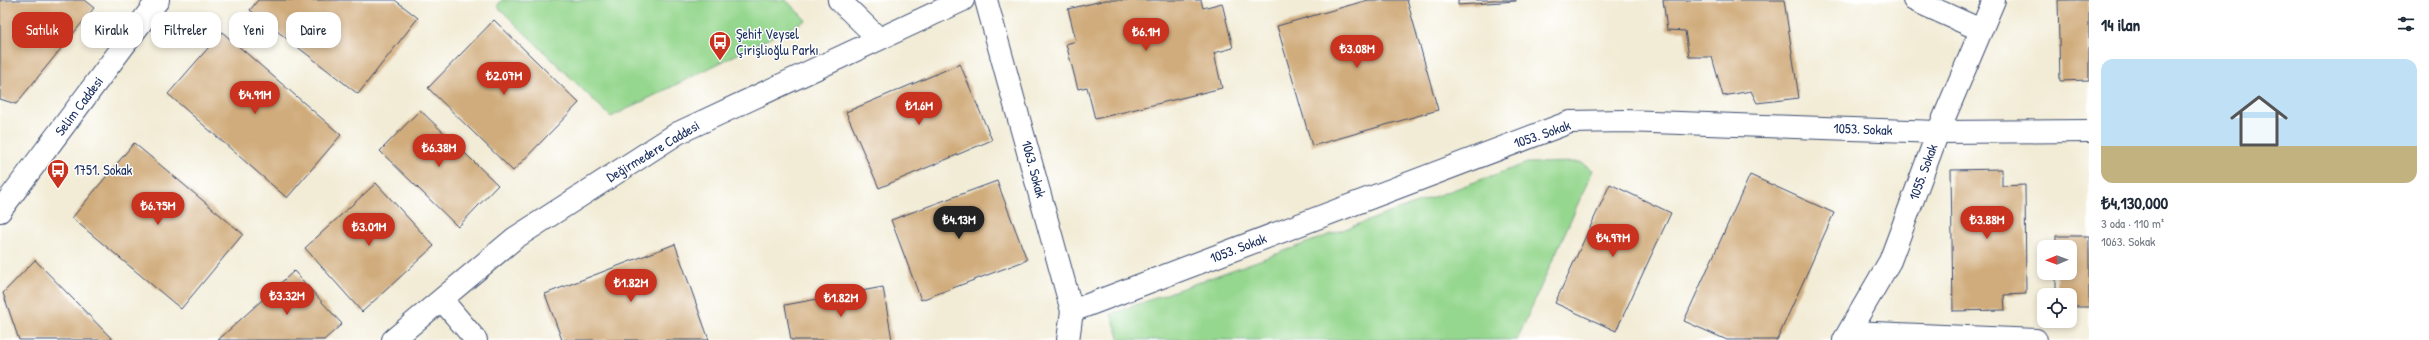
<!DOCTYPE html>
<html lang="tr">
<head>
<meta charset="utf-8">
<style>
  :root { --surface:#fff; --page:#f2f2f3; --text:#1f2937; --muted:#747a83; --accent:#c8321e }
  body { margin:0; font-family:"Patrick Hand",sans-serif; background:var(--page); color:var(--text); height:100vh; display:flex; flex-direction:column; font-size:15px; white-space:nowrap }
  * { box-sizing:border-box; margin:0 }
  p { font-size:13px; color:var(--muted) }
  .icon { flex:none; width:22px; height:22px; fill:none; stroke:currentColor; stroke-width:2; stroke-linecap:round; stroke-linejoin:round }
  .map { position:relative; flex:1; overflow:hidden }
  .panel { display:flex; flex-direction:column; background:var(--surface); width:340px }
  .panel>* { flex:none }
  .guide { position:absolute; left:12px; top:12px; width:380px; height:36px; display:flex; gap:8px }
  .needle { width:26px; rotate:269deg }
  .fabs { position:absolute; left:2037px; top:240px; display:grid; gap:8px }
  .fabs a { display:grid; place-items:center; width:40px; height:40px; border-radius:8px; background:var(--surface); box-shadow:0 2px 6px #0003; font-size:20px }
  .price { position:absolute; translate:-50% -34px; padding:0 9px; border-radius:14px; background:var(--accent); color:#fff; font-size:13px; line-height:26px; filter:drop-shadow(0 1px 2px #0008) }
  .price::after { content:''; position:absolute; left:50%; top:24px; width:12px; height:9px; margin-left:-6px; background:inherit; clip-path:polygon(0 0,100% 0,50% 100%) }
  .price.active { background:#222; color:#fff }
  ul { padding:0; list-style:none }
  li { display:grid; align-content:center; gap:8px; height:212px; padding:0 12px }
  li span { display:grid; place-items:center; height:124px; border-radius:12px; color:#555 }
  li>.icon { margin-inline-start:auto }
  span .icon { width:72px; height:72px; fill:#fffc; stroke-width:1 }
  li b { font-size:17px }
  h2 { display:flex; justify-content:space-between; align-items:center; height:48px; padding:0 12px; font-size:17px }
  .tag { padding:0 14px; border-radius:12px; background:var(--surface); box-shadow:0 2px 6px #0003; font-size:14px; line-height:36px }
  .tag.active { background:var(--accent); color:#fff }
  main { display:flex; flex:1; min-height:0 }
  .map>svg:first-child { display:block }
  .green { fill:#95d78e; stroke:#588376 }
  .building { fill:#d0ac7b }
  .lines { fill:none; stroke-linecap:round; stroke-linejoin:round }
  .street-casing { stroke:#3b4b70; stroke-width:24 }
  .secondary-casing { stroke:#3b4b70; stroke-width:24 }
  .street { stroke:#fff; stroke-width:22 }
  .secondary { stroke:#fff; stroke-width:22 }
  .labels { text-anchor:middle; stroke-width:3; stroke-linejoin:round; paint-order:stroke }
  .poi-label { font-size:14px; fill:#1b2f5e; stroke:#fff; text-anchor:start }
  .street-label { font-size:14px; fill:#1b2f5e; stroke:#fff }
</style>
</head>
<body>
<main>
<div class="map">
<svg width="2089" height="340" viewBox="0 0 2089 340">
  <rect width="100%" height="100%" fill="#fff"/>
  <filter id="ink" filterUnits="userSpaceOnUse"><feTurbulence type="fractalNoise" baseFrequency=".025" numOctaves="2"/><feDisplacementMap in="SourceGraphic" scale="8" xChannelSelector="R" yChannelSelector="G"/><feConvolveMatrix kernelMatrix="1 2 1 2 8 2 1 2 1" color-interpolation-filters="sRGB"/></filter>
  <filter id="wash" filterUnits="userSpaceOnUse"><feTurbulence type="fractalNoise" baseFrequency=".012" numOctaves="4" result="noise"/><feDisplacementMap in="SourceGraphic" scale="16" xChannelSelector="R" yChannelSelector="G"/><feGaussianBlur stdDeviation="0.9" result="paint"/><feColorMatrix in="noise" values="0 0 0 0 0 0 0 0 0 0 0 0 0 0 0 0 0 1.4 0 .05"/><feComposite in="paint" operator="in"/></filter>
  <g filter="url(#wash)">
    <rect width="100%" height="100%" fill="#f2ecd6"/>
    <g class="green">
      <polygon points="502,0 786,0 806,20 611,117 497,6"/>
      <polygon points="1580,162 1593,170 1517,340 1120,340 1111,314 1527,163"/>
    </g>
    <g id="blocks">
      <g class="building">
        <polygon points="0,0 84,0 94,8 16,104 0,99"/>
        <polygon points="258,0 395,0 418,18 358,94 250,10"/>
        <polygon points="1106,0 1201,0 1203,8 1222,3 1233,48 1214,53 1222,88 1095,119 1087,87 1078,89 1066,44 1076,41 1068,9"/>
        <polygon points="1368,0 1407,0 1438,110 1312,146 1277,26"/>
        <polygon points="1458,0 1516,0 1516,1 1458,5"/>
        <polygon points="1663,0 1784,0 1799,98 1757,103 1751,91 1723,96 1712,57 1689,57 1685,31 1667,30"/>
        <polygon points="2058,0 2089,0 2089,80 2060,81"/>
        <polygon points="494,20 579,103 513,171 428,88"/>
        <polygon points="222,32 341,135 287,198 168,94"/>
        <polygon points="960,64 992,140 879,188 846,112"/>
        <polygon points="420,110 498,185 458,227 380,151"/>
        <polygon points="134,143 243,234 181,309 72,218"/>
        <polygon points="2002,169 2002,186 2025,185 2026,294 2004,295 2005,310 1953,311 1951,170"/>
        <polygon points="1750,175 1834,213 1777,340 1727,340 1684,321"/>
        <polygon points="997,181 1027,260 921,300 891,220"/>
        <polygon points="376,183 434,246 362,312 305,248"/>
        <polygon points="1610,184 1671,213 1616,331 1555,303"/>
        <polygon points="2056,236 2089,236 2089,307 2070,307 2070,295 2056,295 2056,273 2070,273 2070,247 2056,247"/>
        <polygon points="675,244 709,340 562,340 545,294"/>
        <polygon points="35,260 113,340 19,340 3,293"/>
        <polygon points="294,271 342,324 324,340 218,340"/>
        <polygon points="883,287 892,340 791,340 785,305"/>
      </g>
    </g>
  </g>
  <g filter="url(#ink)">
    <use href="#blocks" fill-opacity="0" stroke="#3b4b70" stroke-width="1"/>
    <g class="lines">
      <g class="street-casing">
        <g id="street">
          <polyline points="839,0 878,38"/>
          <polyline points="986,0 1072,311 1068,340"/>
          <polyline points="1914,0 1981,30"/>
          <polyline points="442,300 476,340"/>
          <polyline points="1072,311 1570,122 1624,121 1938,132 2089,131"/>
          <polyline points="1851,332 2036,340"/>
          <polyline points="1844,340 1890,261 1938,132 1994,0"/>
        </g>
      </g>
      <g class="secondary-casing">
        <g id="secondary">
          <polyline points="0,211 158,0"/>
          <polyline points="393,340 515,238 678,133 963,0"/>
        </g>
      </g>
      <use href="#street" class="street"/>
      <use href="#secondary" class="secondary"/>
    </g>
  </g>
  <defs>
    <g id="bus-pin" transform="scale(1.15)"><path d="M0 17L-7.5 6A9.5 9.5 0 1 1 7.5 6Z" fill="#c8321e" stroke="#fff"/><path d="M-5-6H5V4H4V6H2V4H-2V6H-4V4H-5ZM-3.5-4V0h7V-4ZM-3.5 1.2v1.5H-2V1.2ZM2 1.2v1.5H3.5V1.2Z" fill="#fff"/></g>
  </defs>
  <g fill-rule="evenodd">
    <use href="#bus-pin" x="720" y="42"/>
    <use href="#bus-pin" x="58" y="170"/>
  </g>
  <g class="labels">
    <g class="poi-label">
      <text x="736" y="39">Şehit Veysel<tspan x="736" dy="16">Çirişlioğlu Parkı</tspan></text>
      <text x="74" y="175">1751. Sokak</text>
    </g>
    <g class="street-label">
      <text transform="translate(79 106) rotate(-53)" y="5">Selim Caddesi</text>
      <text transform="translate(1863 129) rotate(2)" y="5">1053. Sokak</text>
      <text transform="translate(1542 134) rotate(-19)" y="5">1053. Sokak</text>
      <text transform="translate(653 151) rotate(-31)" y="5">Değirmedere Caddesi</text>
      <text transform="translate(1034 169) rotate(75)" y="5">1063. Sokak</text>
      <text transform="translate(1923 172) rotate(-70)" y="5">1055. Sokak</text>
      <text transform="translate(1238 248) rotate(-21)" y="5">1053. Sokak</text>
    </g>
  </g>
</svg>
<div class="fabs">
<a><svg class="needle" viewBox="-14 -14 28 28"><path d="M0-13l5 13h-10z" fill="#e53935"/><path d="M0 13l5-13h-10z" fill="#747a83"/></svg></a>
<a><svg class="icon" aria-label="locate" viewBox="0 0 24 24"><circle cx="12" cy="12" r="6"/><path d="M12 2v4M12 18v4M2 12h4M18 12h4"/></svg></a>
</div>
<b class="price" style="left:1146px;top:52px">₺6.1M</b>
<b class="price" style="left:1357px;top:69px">₺3.08M</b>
<b class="price" style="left:504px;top:96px">₺2.07M</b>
<b class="price" style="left:255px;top:115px">₺4.91M</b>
<b class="price" style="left:919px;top:126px">₺1.6M</b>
<b class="price" style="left:439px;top:168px">₺6.38M</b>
<b class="price" style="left:158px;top:226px">₺6.75M</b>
<b class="price active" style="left:959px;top:240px">₺4.13M</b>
<b class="price" style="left:1987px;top:240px">₺3.88M</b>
<b class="price" style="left:369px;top:247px">₺3.01M</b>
<b class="price" style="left:1613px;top:258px">₺4.97M</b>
<b class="price" style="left:631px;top:303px">₺1.82M</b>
<b class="price" style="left:287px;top:316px">₺3.32M</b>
<b class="price" style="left:841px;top:318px">₺1.82M</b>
<div class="guide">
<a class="tag active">Satılık</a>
<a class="tag">Kiralık</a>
<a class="tag">Filtreler</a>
<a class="tag">Yeni</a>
<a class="tag">Daire</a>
</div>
</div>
<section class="panel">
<h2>14 ilan<svg class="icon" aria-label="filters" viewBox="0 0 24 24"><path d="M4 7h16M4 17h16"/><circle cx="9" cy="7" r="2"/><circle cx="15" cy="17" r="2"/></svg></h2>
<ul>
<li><span style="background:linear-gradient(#bfe0f5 70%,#c2b280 0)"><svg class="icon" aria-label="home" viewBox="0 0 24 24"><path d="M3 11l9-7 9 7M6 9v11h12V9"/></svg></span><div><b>₺4,130,000</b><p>3 oda · 110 m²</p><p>1063. Sokak</p></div></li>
</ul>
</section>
</main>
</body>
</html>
